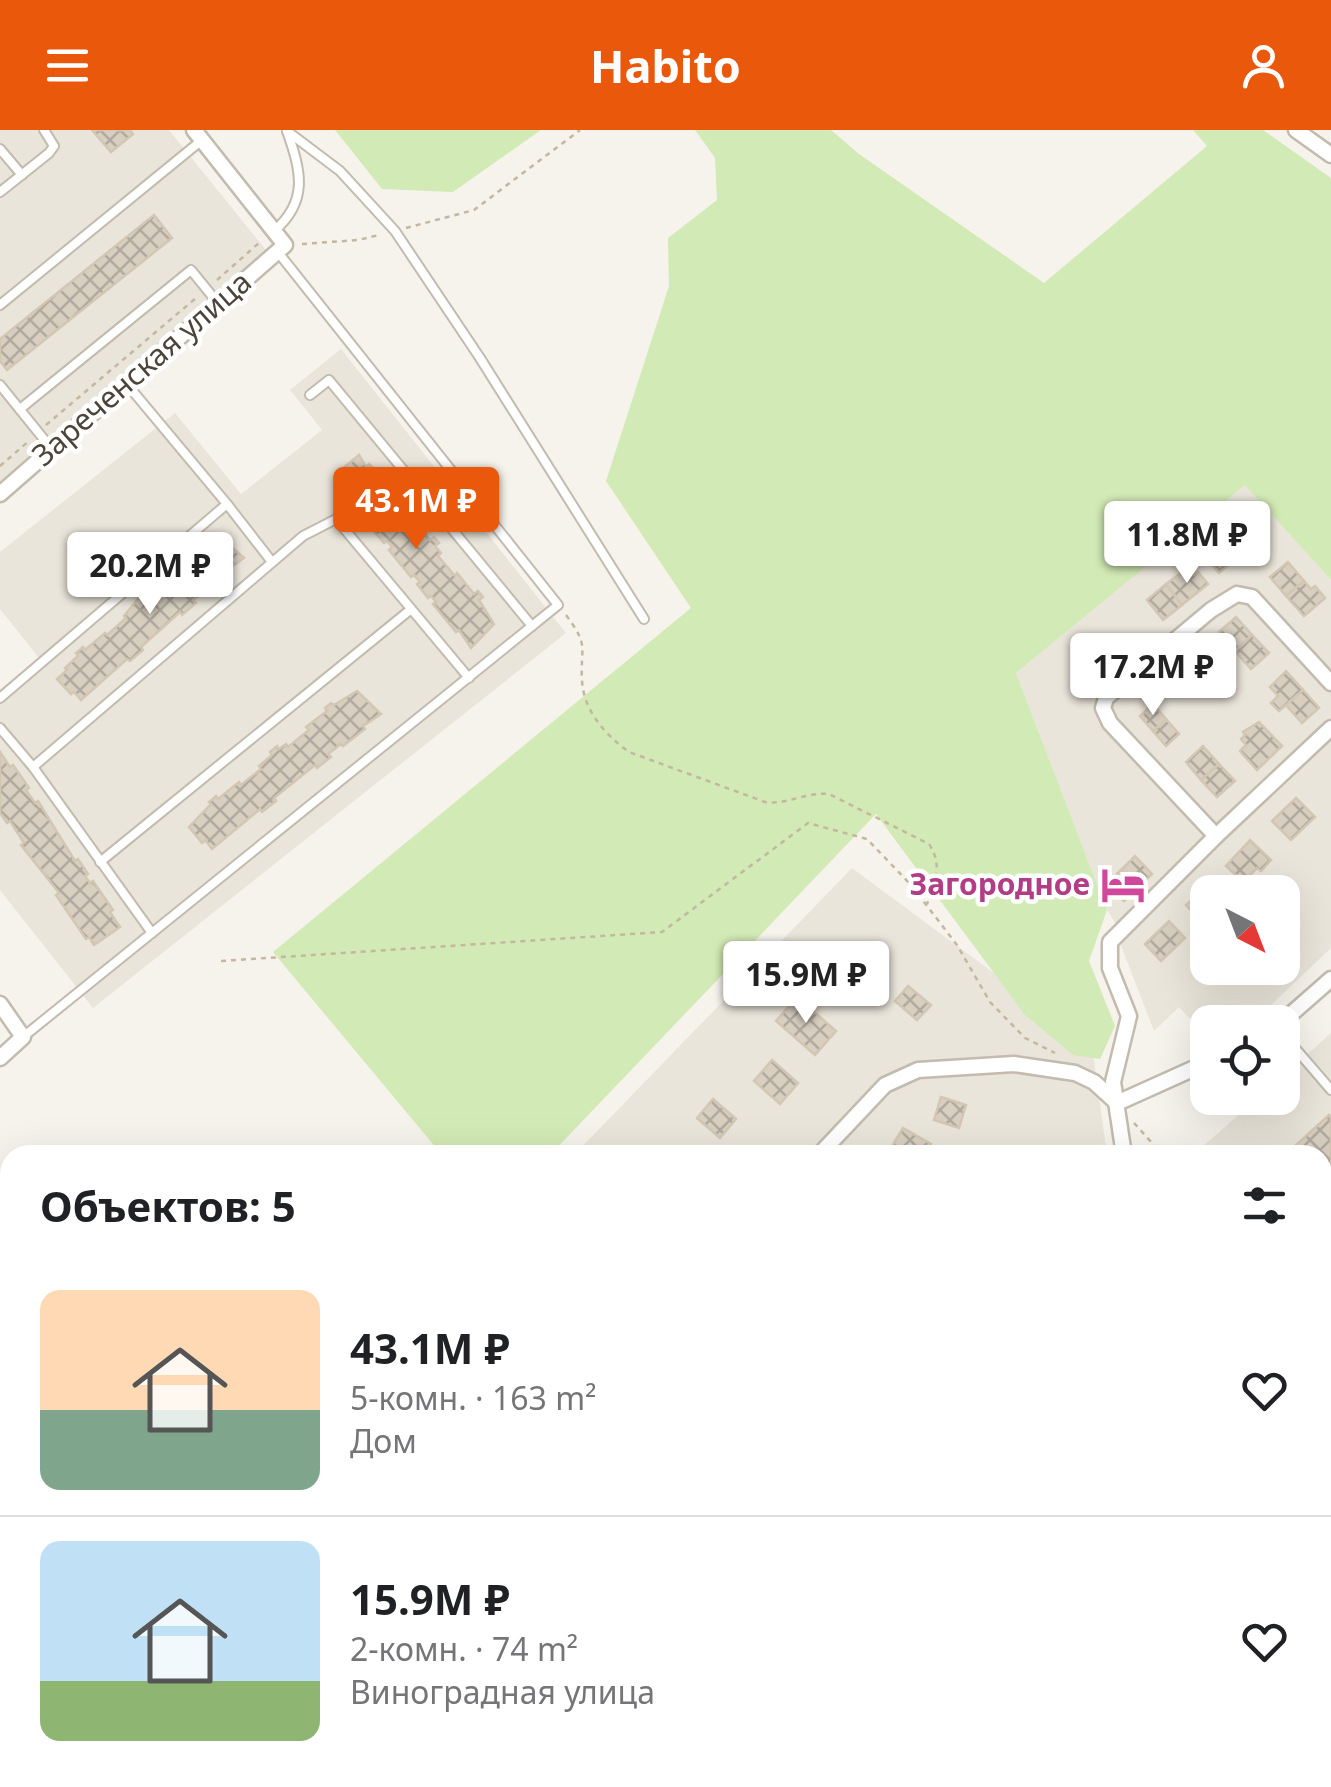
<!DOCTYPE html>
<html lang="ru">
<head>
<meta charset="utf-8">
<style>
  :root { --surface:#fff; --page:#f2f2f2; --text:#202124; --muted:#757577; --line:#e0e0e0; --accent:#ea580c }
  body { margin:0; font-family:"Noto Sans",sans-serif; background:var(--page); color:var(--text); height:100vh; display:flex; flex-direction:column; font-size:38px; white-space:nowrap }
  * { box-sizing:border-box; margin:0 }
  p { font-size:32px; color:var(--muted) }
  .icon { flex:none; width:55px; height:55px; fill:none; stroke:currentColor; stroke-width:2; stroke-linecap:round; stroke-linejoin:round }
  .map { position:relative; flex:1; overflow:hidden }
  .drawer { position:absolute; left:0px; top:1015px; width:1332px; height:642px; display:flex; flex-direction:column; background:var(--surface); border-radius:30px 30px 0 0; box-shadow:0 10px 40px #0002 }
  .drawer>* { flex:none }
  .needle { width:65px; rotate:138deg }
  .controls { position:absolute; left:1190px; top:745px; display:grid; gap:20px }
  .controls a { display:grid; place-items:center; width:110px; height:110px; border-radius:20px; background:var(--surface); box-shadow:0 10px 40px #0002; font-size:50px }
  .price { position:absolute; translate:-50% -85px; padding:0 22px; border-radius:10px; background:#fff; color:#222; font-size:32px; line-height:65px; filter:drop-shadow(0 2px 5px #0008) }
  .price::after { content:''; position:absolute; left:50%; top:60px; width:30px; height:22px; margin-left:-15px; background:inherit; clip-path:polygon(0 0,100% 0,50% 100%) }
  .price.on { background:var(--accent); color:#fff }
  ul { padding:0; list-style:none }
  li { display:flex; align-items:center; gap:30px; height:250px; padding:0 40px }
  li+li { border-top:2px solid var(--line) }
  li span { display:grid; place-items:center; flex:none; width:280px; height:200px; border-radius:20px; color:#555 }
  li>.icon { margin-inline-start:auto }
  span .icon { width:120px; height:120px; fill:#fffc; stroke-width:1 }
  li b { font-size:42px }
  h2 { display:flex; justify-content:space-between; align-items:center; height:120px; padding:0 40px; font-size:42px }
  header { display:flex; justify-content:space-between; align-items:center; height:130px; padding:0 40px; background:var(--accent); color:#fff; font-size:45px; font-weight:700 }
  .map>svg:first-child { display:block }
  .residential { fill:#eae5da; fill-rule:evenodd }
  .green { fill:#d2eab5 }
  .building { fill:url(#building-cross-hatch); stroke:#d3c7b4; stroke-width:2.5 }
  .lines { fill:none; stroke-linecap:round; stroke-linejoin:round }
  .service-casing { stroke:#c2bbae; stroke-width:12 }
  .minor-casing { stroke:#c2bbae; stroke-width:19 }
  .path { stroke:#c4b79f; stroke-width:2.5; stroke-dasharray:5 5; stroke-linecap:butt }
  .service { stroke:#fff; stroke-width:8 }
  .minor { stroke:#fff; stroke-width:14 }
  .labels { text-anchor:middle; stroke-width:9; stroke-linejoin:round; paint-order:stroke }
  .street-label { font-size:30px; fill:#4b4439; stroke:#fff }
  .hotel-label { font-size:30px; font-weight:bold; fill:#b23c85; stroke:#fff; text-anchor:end }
</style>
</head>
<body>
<header><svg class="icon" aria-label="menu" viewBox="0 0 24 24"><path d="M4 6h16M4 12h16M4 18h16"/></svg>Habito<svg class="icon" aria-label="person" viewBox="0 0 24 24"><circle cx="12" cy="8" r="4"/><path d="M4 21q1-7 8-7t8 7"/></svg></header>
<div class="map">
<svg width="1331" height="1657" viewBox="0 0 1331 1657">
  <defs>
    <pattern id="building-cross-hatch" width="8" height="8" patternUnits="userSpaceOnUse" patternTransform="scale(2.5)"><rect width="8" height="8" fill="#d8cfc1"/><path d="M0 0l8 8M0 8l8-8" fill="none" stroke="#b1aa9e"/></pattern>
  </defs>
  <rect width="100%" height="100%" fill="#f6f3ec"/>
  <g class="residential">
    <polygon points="0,0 169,0 266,120 0,355"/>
    <polygon points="341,219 566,503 93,878 0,760 0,560 39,528 0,479 0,422 175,283 241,364 322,300 290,260"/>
    <path d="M1245 354 1331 450V818L1271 875 1239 892H1208L1207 907 1179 877 1154 901 1120 813 1124 806 1107 780 1016 543ZM1208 762H1282V838H1208Z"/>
    <polygon points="852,738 1092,916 1107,1025 574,1025"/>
    <polygon points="1331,903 1331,1178 1323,1169 1322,1025 1193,1025 1258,968 1282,968 1283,946"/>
    <polygon points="10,1584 10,1648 719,1648 709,1657 0,1657 0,1593"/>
    <polygon points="732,1648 968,1648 977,1657 722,1657"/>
    <polygon points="990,1648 1228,1648 1233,1657 996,1657"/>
  </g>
  <g class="green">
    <polygon points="335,0 541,0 453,62 382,59"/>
    <polygon points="695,0 831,0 859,24 1044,153 1207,16 1193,0 1263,0 1331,48 1331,450 1245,355 1016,543 1107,780 1089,831 1115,896 1100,929 1073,925 1025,885 876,684 550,1025 442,1025 273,822 691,478 606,351 669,156 668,108 717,70 715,28"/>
  </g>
  <g class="building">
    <polygon points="92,0 130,0 133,4 111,22"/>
    <polygon points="154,85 172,108 7,240 0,231 0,209"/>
    <polygon points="359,325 366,337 369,334 389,353 386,355 402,376 400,378 416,398 419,396 430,410 434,407 439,413 435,416 441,423 438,426 455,446 457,443 474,464 478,461 483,467 479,470 494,494 471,518 459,500 456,502 433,474 436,472 431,466 428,468 417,454 420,452 414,445 411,447 389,420 392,417 387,411 384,413 372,399 375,397 336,349 345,342 342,339"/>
    <polygon points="1227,400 1245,421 1219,443 1201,422"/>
    <polygon points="219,406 244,428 226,441 229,444 208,462 206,460 193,470 196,473 182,485 180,482 141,517 143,520 130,531 127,529 81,570 74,562 71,564 57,549 67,540 65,538 78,526 76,523 83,517 85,520 105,503 107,505 126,488 124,486 141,465 144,468 151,462 153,465 172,448 170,445 190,427 187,425 194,419 196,421"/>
    <polygon points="1288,432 1304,451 1286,466 1270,447"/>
    <polygon points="1188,438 1194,445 1198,442 1208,454 1182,475 1166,454"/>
    <polygon points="1304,451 1311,459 1315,456 1325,468 1304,486 1286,466"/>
    <polygon points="1166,454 1182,475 1163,490 1147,470"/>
    <polygon points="1236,487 1252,505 1235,521 1219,502"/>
    <polygon points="1252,505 1269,523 1251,539 1235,521"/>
    <polygon points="1199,524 1217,542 1205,553 1209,557 1200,566 1196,562 1192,566 1175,547"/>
    <polygon points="1286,541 1303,560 1279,581 1271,573 1278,566 1270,557"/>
    <polygon points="1303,560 1319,578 1302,593 1286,575"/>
    <polygon points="357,561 381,584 363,596 365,599 343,616 341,614 328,624 331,627 317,638 315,635 274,668 276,671 262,682 260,679 212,719 205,710 202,713 189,697 211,674 209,672 216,666 218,669 239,652 241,655 261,639 259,636 272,625 270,622 277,616 279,619 286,614 288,617 309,600 306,597 327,581 325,578 331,573 334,575"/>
    <polygon points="1153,574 1166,589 1153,601 1140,586"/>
    <polygon points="1166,589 1179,604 1166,616 1153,601"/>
    <polygon points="1259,592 1282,616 1257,640 1240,621 1246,615 1241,609 1245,605 1243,602"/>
    <polygon points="1203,616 1219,634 1201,650 1186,632"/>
    <polygon points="0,622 10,637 13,635 29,658 26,660 35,673 38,671 75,731 78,729 88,744 85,746 90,753 93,751 113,780 110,782 120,797 94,815 89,807 86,809 56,765 59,763 21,715 24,713 10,691 7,693 0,683"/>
    <polygon points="1219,634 1235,651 1217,667 1201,650"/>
    <polygon points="1296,668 1315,687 1291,710 1272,691"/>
    <polygon points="1250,710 1271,730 1261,741 1257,738 1243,752 1226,736"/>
    <polygon points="1135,726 1152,744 1138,758 1121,740"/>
    <polygon points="1121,740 1138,758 1124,771 1107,753"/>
    <polygon points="1211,752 1220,762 1208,762 1208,785 1201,791 1186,775"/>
    <polygon points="1169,791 1185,808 1161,831 1145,814"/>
    <polygon points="908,856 931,875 917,890 895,871"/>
    <polygon points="797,867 836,901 815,925 776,891"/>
    <polygon points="772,930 798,953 780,974 754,951"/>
    <polygon points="941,967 966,975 959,998 934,990"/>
    <polygon points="713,969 736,989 720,1008 697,988"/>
    <polygon points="1329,985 1331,987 1331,1054 1322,1044 1322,1025 1305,1025 1296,1015"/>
    <polygon points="903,998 931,1014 924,1025 888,1023"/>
    <polygon points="370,1648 423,1648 415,1657 375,1657 368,1651"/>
    <polygon points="1272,1648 1292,1648 1295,1657 1275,1657"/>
  </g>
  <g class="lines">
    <g class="service-casing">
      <g id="service">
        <polyline points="287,1 340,41 395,101 480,228 644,489"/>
        <polyline points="0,19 22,45"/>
        <polyline points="0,62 49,23 54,16 44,0"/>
        <path d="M274 101C309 71 301 41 287 1"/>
        <polyline points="0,175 202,10"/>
        <polyline points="0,255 51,318"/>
        <polyline points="310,265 329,250 532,496"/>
        <polyline points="20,279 191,140 217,172"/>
        <polyline points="227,374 272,432"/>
        <polyline points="0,568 227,374 126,253"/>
        <polyline points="0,598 33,637"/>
        <polyline points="100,732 410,480"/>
        <polyline points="152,803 33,637 303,406 336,389 469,548"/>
        <polyline points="1282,903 1331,960"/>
        <polyline points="23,907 558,475 277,121"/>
        <polyline points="990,1648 997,1657"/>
      </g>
    </g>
    <g class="minor-casing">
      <g id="minor">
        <polyline points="1296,0 1331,25"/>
        <polyline points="0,364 285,115 194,0"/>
        <polyline points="1216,706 1110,593 1103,578 1106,568 1211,480 1237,464 1252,467 1331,553"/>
        <polyline points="0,874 23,907 0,928"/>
        <polyline points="1282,892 1331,849"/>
        <polyline points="1117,973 1208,932"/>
        <polyline points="819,1025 885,955 918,940 1014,934 1075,943 1094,952 1117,973"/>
        <polyline points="1124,1025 1113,952 1129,886 1110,838 1110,812 1216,706 1331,598"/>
        <polyline points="1249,1648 1253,1657"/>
        <polyline points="318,1657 326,1648"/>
      </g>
    </g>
    <g class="path">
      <polyline points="406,98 474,80 580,0"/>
      <polyline points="302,114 358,110 379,105"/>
      <polyline points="217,150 260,112"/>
      <polyline points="46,295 196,168"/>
      <polyline points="0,336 29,311"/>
      <path d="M566 485C590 517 580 516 582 551 584 582 606 605 629 622L765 672C786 675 806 662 829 664L929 714C943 735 935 752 927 774"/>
      <polyline points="221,831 662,802 808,693 867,709 911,755 957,815 990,872 1025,908 1055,923"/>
      <polyline points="1134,993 1163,1025"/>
      <polyline points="1322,1224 1331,1236"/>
    </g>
    <use href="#service" class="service"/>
    <use href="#minor" class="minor"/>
  </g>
  <defs>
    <g id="hotel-bare" transform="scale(3.45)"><path d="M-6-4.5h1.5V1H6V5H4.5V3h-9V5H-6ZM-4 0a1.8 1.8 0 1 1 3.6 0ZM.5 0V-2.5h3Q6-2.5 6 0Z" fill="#d1479c" stroke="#fff" stroke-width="2.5" paint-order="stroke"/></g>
  </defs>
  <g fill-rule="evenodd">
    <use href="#hotel-bare" x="1123" y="755"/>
  </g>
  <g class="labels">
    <g class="street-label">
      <text transform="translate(142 239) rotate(-41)" y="10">Зареченская улица</text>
    </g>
    <g class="hotel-label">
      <text x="1090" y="765">Загородное</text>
    </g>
  </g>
</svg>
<div class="controls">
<a><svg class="needle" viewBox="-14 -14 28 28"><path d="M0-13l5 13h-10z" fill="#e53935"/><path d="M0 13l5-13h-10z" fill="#757577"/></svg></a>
<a><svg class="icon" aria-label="locate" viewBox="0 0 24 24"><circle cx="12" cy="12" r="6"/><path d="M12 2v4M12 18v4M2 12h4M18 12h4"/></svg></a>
</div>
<b class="price on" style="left:416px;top:422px">43.1M ₽</b>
<b class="price" style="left:1187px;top:456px">11.8M ₽</b>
<b class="price" style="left:150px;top:487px">20.2M ₽</b>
<b class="price" style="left:1153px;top:588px">17.2M ₽</b>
<b class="price" style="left:806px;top:896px">15.9M ₽</b>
<section class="drawer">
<h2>Объектов: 5<svg class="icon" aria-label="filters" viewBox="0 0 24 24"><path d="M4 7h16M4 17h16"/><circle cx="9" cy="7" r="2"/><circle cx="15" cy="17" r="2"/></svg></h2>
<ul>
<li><span style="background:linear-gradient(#ffd9b3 60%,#7fa58c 0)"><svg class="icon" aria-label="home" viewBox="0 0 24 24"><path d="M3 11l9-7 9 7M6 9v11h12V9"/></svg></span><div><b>43.1M ₽</b><p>5-комн. · 163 m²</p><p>Дом</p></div><svg class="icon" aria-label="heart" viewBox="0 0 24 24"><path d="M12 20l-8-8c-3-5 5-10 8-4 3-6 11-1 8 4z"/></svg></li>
<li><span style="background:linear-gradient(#bfe0f5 70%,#8fb573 0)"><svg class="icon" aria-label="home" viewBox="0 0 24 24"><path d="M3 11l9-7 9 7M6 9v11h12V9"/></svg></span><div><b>15.9M ₽</b><p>2-комн. · 74 m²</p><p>Виноградная улица</p></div><svg class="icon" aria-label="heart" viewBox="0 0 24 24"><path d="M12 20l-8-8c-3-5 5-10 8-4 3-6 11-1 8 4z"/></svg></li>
</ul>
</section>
</div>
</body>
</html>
